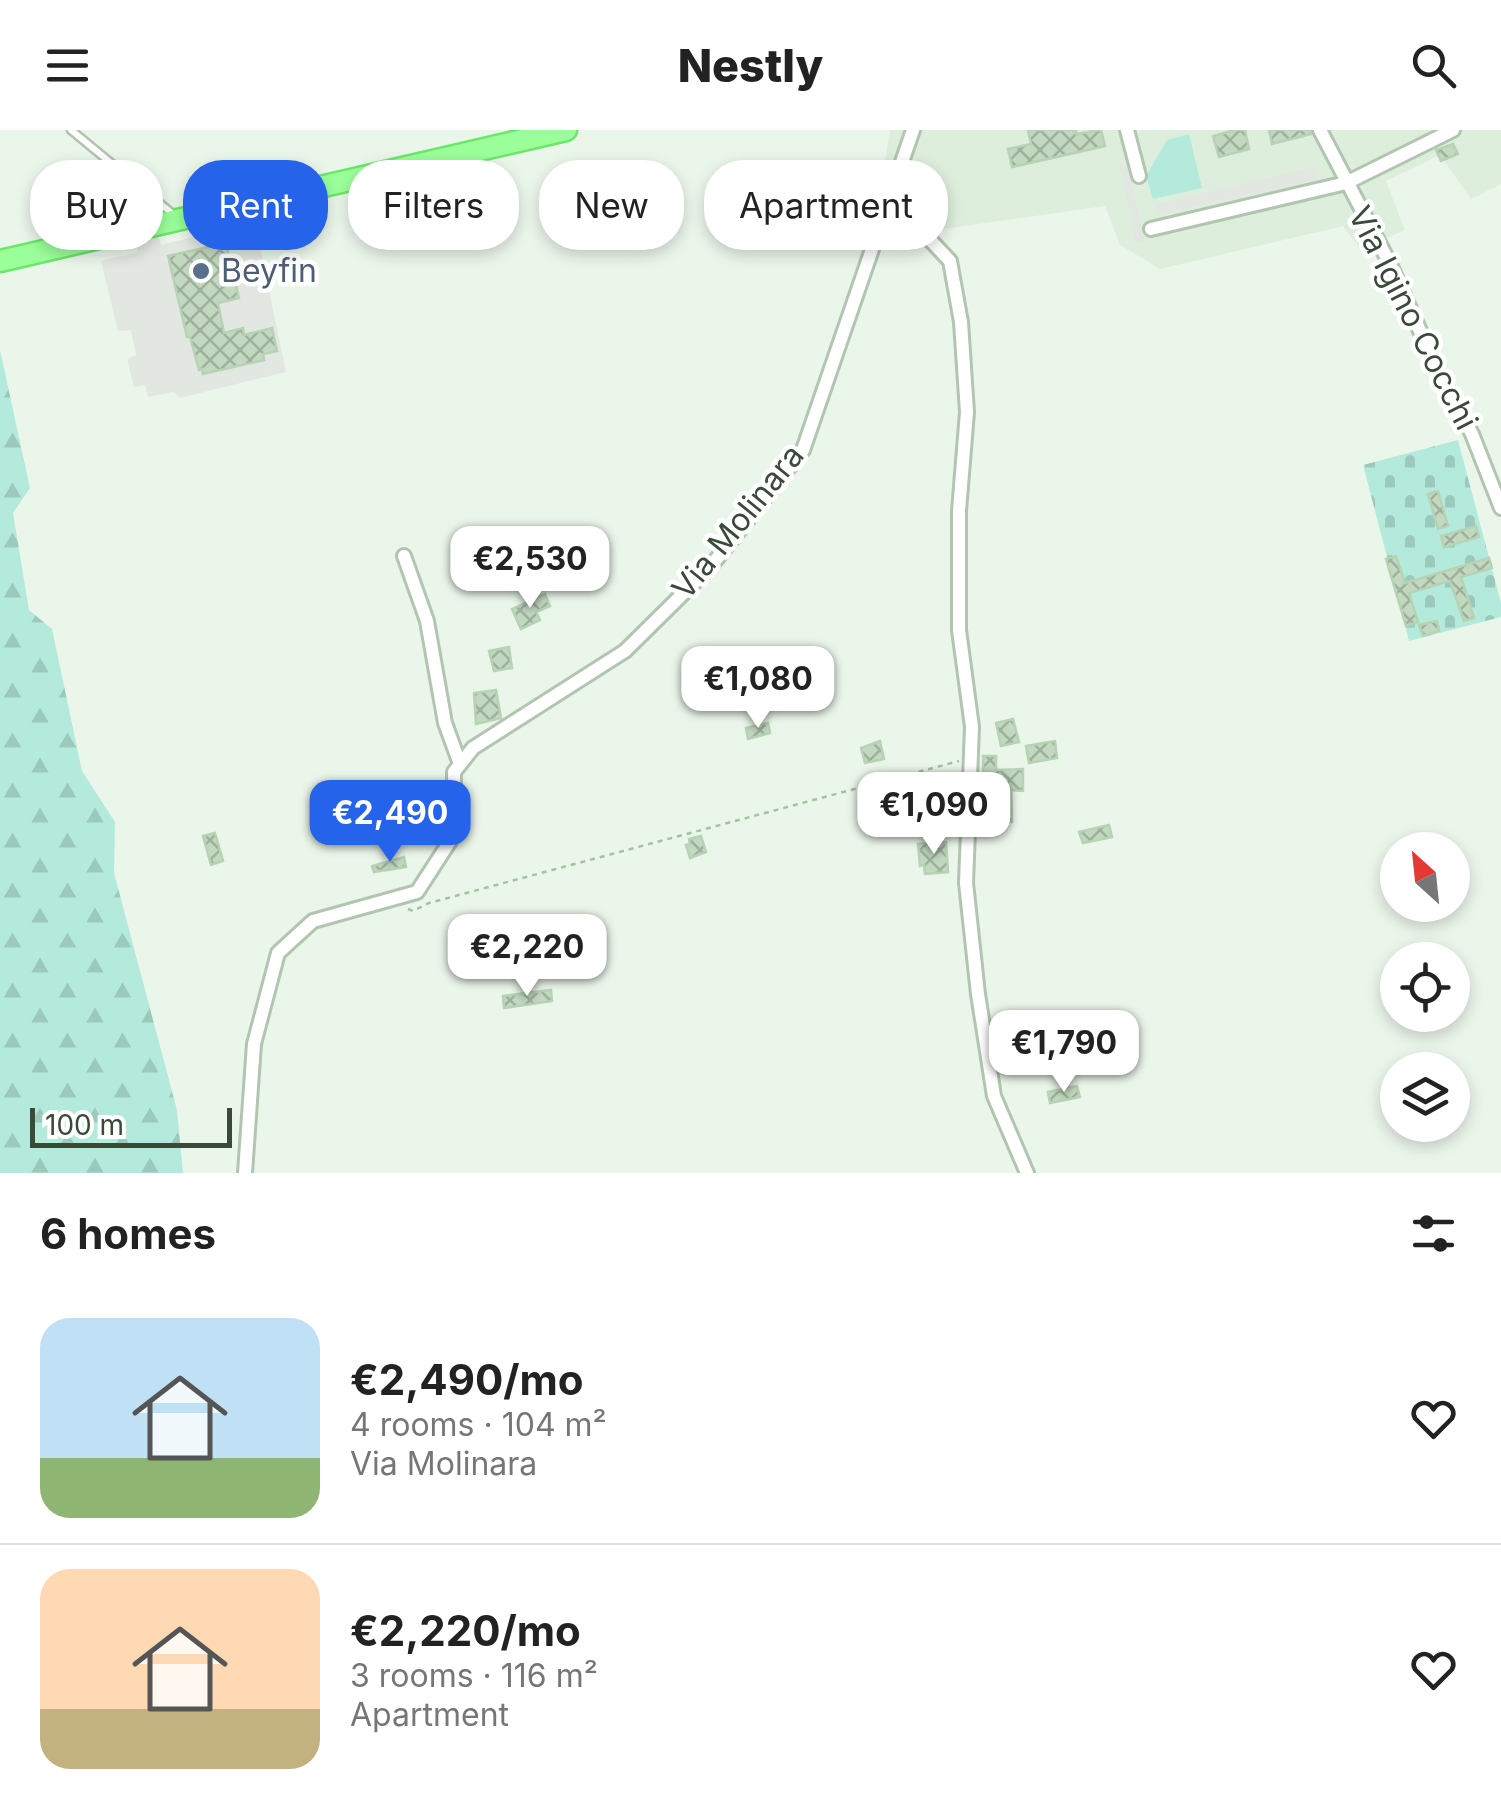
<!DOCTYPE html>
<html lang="en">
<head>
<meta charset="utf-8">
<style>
  :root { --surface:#fff; --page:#f2f2f2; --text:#222; --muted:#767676; --line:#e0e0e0; --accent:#2563eb }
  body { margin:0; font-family:Inter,sans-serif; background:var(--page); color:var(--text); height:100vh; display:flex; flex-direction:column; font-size:38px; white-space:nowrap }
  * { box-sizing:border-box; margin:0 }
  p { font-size:32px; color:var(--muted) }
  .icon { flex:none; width:55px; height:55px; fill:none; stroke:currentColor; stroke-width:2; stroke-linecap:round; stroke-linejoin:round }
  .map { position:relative; height:1043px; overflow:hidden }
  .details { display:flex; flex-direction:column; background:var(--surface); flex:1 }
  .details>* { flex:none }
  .banner { position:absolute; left:30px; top:30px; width:1000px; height:90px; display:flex; gap:20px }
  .needle { width:65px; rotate:333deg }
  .controls { position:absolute; left:1380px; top:702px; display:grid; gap:20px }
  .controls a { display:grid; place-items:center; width:90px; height:90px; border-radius:50%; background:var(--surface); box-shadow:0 5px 15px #0003; font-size:50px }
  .scale { position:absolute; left:30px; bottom:25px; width:202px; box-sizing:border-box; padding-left:10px; border:5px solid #3a4a38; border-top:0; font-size:28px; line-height:35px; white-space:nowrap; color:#3a4a38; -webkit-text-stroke:8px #fff; paint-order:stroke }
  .price { position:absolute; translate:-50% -85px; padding:0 22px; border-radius:20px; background:#fff; color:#222; font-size:32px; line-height:65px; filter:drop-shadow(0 2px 5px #0008) }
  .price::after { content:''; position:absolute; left:50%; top:60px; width:30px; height:22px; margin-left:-15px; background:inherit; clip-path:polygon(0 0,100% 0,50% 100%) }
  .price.on { background:var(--accent); color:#fff }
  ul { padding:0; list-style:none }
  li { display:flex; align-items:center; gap:30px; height:250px; padding:0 40px }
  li+li { border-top:2px solid var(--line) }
  li span { display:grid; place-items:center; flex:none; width:280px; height:200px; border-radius:30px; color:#555 }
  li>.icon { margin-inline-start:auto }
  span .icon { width:120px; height:120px; fill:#fffc; stroke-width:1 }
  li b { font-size:42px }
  h2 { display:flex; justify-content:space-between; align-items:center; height:120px; padding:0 40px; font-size:42px }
  .pill { padding:0 35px; border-radius:40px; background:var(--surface); box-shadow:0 5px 15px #0003; font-size:35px; line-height:90px }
  .pill.on { background:var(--accent); color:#fff }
  header { display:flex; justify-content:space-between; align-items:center; height:130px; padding:0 40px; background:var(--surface); font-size:45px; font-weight:800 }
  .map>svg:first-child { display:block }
  .residential { fill:#ded }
  .green { fill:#b3eadb }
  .forest { fill:url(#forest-firs) }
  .cemetery { fill:url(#cemetery-stones) }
  .parking { fill:#e3e7e2 }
  .building { fill:url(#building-cross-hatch); stroke:#b6d3b3; stroke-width:2.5 }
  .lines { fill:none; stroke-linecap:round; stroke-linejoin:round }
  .service-casing { stroke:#b1c5b0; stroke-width:11 }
  .minor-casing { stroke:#b1c5b0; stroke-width:18 }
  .primary-casing { stroke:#6be768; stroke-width:25 }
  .path { stroke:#a1c49e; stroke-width:2.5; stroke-dasharray:5 5; stroke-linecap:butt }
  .service { stroke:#fff; stroke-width:6 }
  .minor { stroke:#fff; stroke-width:12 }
  .primary { stroke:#9bff9a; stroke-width:20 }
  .service-dot { fill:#5c6f8a; stroke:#fff; stroke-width:4 }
  .labels { text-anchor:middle; stroke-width:9; stroke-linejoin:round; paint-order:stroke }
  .service-label { font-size:32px; fill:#4e5e75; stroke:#fff; text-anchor:start }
  .street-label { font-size:32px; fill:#3a4a38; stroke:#fff }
</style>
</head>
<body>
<header><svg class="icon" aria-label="menu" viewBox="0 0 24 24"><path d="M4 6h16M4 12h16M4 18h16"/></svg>Nestly<svg class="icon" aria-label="search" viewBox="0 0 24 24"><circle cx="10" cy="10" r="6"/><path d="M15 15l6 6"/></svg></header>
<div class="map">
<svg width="1501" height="1043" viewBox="0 0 1501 1043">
  <defs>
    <pattern id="forest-firs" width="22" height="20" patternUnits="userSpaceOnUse" patternTransform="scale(2.5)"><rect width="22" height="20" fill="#b3eadb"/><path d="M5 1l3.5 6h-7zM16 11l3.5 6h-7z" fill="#9bcabd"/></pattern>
    <pattern id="cemetery-stones" width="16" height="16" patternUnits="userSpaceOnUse" patternTransform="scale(2.5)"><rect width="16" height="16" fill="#b3eadb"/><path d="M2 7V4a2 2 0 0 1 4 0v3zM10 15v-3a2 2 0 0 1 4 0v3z" fill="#9bcabd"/></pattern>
    <pattern id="building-cross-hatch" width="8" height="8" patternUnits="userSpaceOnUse" patternTransform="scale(2.5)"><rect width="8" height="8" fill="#c2d8c0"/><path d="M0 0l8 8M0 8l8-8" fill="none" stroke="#9fb19d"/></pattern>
  </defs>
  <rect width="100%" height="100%" fill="#ebf6eb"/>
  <polygon class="residential" points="890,0 1501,0 1501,54 1471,69 1440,25 1386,51 1405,100 1360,119 1343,96 1160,139 1120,115 1105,76 943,99 883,42"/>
  <polygon class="green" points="1189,4 1202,58 1153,69 1146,46 1167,10"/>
  <polygon class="forest" points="0,220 30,358 13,383 29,480 52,499 82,641 115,692 114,743 177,980 183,1043 0,1043"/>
  <polygon class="cemetery" points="1458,310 1501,473 1501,487 1409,511 1363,335"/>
  <g class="parking">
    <polygon points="1127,32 1145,111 1136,113 1119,33"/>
    <polygon points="1314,37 1319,50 1159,84 1156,74"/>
    <polygon points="251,73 286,242 180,268 174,262 148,267 145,255 134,257 127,229 136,225 131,200 118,201 101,131 138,122 134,100 155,94 161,115 225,99 221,79"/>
  </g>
  <g class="building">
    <polygon points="1028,0 1076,0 1076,4 1101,0 1105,16 1012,37 1008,19 1031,14"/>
    <polygon points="1235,0 1245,0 1249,19 1219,27 1213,6"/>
    <polygon points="1269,0 1310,0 1311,4 1272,14"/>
    <polygon points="1453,14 1458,24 1441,31 1436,20"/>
    <polygon points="226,113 239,168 218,173 224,203 243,198 244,205 272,198 277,221 263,224 264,230 203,244 202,239 199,240 190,207 187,207 168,126"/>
    <polygon points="1438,361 1448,396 1438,399 1428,364"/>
    <polygon points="1476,396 1479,407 1444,417 1441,406"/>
    <polygon points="1396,426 1405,453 1489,428 1492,438 1461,447 1474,488 1464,491 1450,451 1409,463 1418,492 1406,496 1386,429"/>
    <polygon points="545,464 550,476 536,482 540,490 521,499 512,479"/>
    <polygon points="1437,491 1439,501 1423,506 1419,495"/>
    <polygon points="509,517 512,538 494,541 489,521"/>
    <polygon points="496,560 501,588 476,594 474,563"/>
    <polygon points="1013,589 1019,612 1001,616 996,593"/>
    <polygon points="768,593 770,603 748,609 746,598"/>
    <polygon points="880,611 884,629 865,633 861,618"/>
    <polygon points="1055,611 1057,628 1029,633 1026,616"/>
    <polygon points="983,626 996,626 996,640 1023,639 1023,661 1011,660 1012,692 1001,692 1000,686 988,686 988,664 983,664"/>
    <polygon points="920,666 949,666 949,673 959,673 958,695 940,695 940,682 920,681"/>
    <polygon points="1109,695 1112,707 1083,713 1079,702"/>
    <polygon points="215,703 223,731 211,735 203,706"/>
    <polygon points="701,706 706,722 690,728 686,715 690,714 689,709"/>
    <polygon points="946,712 948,742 925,744 924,735 920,736 918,714"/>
    <polygon points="404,727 406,737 374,742 372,736"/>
    <polygon points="551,860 552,871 504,878 503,866"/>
    <polygon points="1077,956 1080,967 1050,973 1048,962"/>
  </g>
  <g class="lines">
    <g class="service-casing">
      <polyline id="service" points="71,0 174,85"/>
    </g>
    <g class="minor-casing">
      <g id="minor">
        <polyline points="1127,0 1139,46"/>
        <polyline points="1320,0 1389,132 1438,241 1472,304 1501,378"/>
        <polyline points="888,78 917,96 950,131 961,192 967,282 959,381 959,500 972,597 966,753 978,864 994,966 1027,1043"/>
        <polyline points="1151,99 1346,53 1453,0"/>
        <polyline points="404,426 427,491 445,593 460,634"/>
        <polyline points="245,1043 254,914 278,823 313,791 417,762 454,705 454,642 473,618 625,521 711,436 803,320 913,0"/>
      </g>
    </g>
    <g class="primary-casing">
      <polyline id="primary" points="0,131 566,0"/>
    </g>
    <polyline class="path" points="408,779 413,781 429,773 959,631"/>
    <use href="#service" class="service"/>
    <use href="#minor" class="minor"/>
    <use href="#primary" class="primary"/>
  </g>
  <circle class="service-dot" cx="201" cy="141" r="10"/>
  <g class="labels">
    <g class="service-label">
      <text x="221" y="152">Beyfin</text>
    </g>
    <g class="street-label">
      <text transform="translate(1413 188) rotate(63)" y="11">Via Igino Cocchi</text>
      <text transform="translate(738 392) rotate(-51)" y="11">Via Molinara</text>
    </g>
  </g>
</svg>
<div class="controls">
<a><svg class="needle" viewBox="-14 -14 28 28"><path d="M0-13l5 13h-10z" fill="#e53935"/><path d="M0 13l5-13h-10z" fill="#767676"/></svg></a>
<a><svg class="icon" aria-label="locate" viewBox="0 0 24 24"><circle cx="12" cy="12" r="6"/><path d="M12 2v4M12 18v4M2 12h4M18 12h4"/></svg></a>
<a><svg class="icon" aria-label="layers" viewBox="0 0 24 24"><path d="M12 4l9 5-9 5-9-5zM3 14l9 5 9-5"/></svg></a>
</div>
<div class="scale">100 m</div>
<b class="price" style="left:530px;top:481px">€2,530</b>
<b class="price" style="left:758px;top:601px">€1,080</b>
<b class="price" style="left:934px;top:727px">€1,090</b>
<b class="price on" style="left:390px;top:735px">€2,490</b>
<b class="price" style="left:527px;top:869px">€2,220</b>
<b class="price" style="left:1064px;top:965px">€1,790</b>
<div class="banner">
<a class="pill">Buy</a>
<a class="pill on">Rent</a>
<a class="pill">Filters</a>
<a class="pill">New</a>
<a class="pill">Apartment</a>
</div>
</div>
<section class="details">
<h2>6 homes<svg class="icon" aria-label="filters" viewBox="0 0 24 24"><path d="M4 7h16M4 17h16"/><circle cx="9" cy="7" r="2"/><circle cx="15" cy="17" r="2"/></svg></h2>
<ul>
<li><span style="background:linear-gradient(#bfe0f5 70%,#8fb573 0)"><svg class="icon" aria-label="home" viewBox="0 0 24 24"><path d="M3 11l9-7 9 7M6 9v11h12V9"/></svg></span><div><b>€2,490/mo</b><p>4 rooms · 104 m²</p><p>Via Molinara</p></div><svg class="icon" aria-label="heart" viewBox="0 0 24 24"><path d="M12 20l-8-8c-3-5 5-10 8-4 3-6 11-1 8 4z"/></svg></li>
<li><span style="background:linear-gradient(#ffd9b3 70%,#c2b280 0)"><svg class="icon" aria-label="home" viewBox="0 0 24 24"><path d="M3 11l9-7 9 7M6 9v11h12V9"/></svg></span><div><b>€2,220/mo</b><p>3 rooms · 116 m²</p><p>Apartment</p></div><svg class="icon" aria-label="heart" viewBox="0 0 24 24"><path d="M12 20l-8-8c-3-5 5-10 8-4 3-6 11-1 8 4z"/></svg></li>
</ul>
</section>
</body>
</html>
